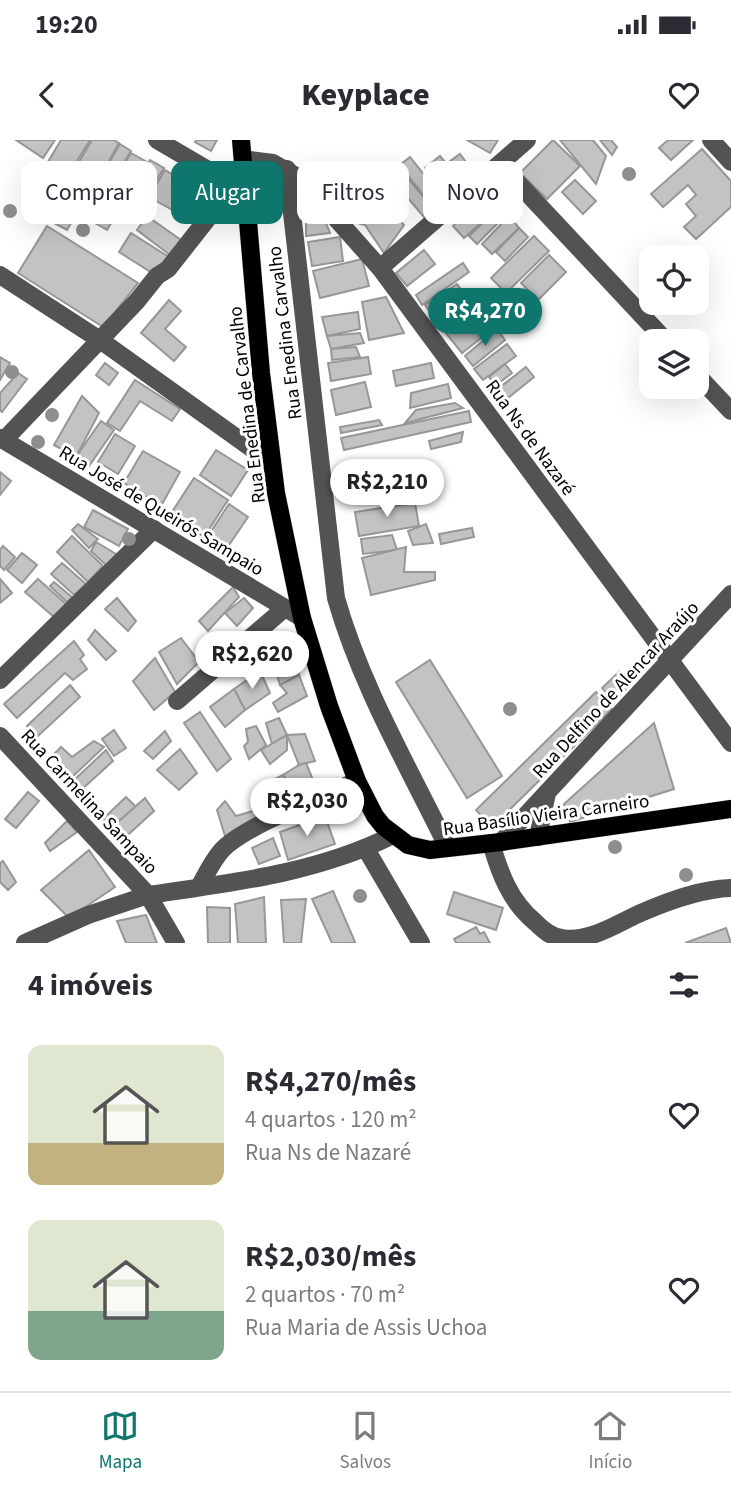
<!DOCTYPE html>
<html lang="pt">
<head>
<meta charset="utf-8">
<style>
  :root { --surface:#fff; --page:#f2f2f3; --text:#2b2b33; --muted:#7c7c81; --line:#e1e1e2; --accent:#0f766e }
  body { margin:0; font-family:"Source Sans 3",sans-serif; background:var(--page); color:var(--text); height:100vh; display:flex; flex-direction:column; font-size:26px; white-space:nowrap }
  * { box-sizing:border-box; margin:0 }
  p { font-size:23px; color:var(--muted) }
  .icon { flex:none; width:38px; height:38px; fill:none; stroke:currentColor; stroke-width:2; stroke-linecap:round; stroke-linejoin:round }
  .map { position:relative; height:803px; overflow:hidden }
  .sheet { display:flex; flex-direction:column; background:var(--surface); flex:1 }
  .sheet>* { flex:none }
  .guide { position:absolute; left:21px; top:21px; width:690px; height:63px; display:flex; gap:14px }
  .fabs { position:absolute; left:639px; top:105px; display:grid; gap:14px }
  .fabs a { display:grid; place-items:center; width:70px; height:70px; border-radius:14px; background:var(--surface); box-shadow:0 7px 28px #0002; font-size:35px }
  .price { position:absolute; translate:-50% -60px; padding:0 16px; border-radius:24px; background:#fff; color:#222; font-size:23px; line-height:46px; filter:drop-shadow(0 2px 4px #0008) }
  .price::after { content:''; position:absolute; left:50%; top:42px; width:21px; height:16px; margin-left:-10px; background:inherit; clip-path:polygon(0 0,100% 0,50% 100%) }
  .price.current { background:var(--accent); color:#fff }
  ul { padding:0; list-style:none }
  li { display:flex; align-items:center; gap:21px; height:175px; padding:0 28px }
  li span { display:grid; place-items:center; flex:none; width:196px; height:140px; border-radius:14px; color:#555 }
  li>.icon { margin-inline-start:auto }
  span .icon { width:84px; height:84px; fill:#fffc; stroke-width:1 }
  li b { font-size:30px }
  h2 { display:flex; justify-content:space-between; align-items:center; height:84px; padding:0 28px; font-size:30px }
  .tag { padding:0 24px; border-radius:14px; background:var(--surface); box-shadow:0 7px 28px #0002; font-size:24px; line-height:63px }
  .tag.current { background:var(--accent); color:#fff }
  .status { display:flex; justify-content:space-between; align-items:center; height:49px; padding:0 35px; background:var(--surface); direction:ltr }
  .status svg { height:19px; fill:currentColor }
  header { display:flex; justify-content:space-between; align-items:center; height:91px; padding:0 28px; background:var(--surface); font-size:32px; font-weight:800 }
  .dock { display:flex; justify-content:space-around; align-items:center; height:98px; border-top:2px solid var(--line); background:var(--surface); font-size:19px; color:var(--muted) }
  .dock a { display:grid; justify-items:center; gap:4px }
  .dock .current { color:var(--accent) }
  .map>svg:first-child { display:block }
  .building { fill:#c3c3c3; stroke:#979797; stroke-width:2 }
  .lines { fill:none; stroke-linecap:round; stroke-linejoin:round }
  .major-casing { stroke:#dbdbdb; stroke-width:19 }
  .minor { stroke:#535353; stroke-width:18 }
  .major { stroke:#000; stroke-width:18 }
  .tree { fill:#8e8e8e }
  .labels { text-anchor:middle; stroke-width:6; stroke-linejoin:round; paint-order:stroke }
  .street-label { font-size:19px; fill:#000; stroke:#fff }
</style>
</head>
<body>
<div class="status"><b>19:20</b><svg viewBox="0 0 49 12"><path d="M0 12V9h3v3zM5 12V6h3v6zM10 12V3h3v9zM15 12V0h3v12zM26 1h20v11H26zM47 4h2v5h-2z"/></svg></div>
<header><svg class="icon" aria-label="back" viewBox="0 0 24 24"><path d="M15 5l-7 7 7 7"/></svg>Keyplace<svg class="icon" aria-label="heart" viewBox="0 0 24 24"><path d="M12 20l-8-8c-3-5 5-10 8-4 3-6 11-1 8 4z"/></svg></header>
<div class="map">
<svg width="731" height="803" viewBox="0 0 731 803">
  <rect width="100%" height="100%" fill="#fff"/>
  <g class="building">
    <polygon points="16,0 55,0 43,18"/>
    <polygon points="61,0 90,0 50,65 30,52"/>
    <polygon points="92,0 114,0 119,3 101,35 79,22"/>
    <polygon points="196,0 217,0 211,11 195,2"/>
    <polygon points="467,0 498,0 490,13"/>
    <polygon points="553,0 580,26 547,59 520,33"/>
    <polygon points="560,0 593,0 606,16 596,44"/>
    <polygon points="600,0 611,0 617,7 612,15"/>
    <polygon points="668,0 693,0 671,20 659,8"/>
    <polygon points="120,4 131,11 113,40 103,33"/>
    <polygon points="702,9 731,41 731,67 696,99 684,87 696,76 686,64 696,55 688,45 663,67 651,54"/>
    <polygon points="131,13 147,22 128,50 114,41"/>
    <polygon points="460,14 475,34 465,43 449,22"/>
    <polygon points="440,16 463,44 449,56 425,28"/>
    <polygon points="410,17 445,61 434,69 400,25"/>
    <polygon points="150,20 164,28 156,41 142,33"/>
    <polygon points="373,25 375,45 326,50 324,30"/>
    <polygon points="399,28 434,69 424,77 390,37"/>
    <polygon points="165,30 191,45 176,72 149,57"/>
    <polygon points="85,32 97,40 67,90 54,83"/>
    <polygon points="141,37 155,44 140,71 127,63"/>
    <polygon points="575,40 596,61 583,74 562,52"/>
    <polygon points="193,46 204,52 188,80 176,74"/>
    <polygon points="488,54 499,67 464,98 453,86"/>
    <polygon points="379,55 404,85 384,113 365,85 346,80 344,59"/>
    <polygon points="93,58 117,73 107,90 83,76"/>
    <polygon points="499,67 506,75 477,104 469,96"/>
    <polygon points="147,76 181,100 170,115 137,90"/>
    <polygon points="509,76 519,88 492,114 482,104"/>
    <polygon points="324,78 330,93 306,96 306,83"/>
    <polygon points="47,86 138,143 103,187 18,133"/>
    <polygon points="519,88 528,97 505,121 496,112"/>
    <polygon points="131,93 169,117 157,136 119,112"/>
    <polygon points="534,96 549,111 506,153 491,138"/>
    <polygon points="340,97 343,121 312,126 308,102"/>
    <polygon points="424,110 435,124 407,146 396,133"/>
    <polygon points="549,115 566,132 538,160 521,143"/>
    <polygon points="362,119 369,146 320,158 313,131"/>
    <polygon points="463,123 469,132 422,165 416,155"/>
    <polygon points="457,144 465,155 434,177 425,165"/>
    <polygon points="386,157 404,193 369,200 362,162"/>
    <polygon points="470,158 476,167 441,190 435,181"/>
    <polygon points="169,160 181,171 165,189 186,207 174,221 141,193"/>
    <polygon points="479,165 490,191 462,213 445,192"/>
    <polygon points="358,172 360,189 327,196 322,177"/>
    <polygon points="497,189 505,200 473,226 465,216"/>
    <polygon points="360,193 364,203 331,209 327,196"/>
    <polygon points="507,204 516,216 483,240 474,229"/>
    <polygon points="356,207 360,217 332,220 331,209"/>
    <polygon points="0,217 10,223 0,240"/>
    <polygon points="368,217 371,234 331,241 328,223"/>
    <polygon points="105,223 118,233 109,245 96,235"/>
    <polygon points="431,223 434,238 396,246 393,231"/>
    <polygon points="505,224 512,233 495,246 489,237"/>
    <polygon points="526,227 534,237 503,262 495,251"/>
    <polygon points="18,233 27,239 2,272 0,270 0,253"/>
    <polygon points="135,240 180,269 172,281 140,261 120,291 107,283"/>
    <polygon points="365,242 371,267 336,275 331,250"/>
    <polygon points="448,244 451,258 410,268 411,253"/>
    <polygon points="82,256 99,273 76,317 54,305"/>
    <polygon points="455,263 463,268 405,283 416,270"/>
    <polygon points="469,271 471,282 344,310 341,298"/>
    <polygon points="379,280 382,285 341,293 340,287"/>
    <polygon points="101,281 114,290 89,326 76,317"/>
    <polygon points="463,292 461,302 431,309 429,301"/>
    <polygon points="115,294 135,306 118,334 98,322"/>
    <polygon points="216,310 248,330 231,356 200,335"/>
    <polygon points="143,311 180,332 161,366 124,343"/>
    <polygon points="389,322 392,345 411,343 413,354 353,361 349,326"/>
    <polygon points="0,332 11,341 0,355"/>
    <polygon points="194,338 228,360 204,397 170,375"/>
    <polygon points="415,363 419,386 359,396 355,372"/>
    <polygon points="229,364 248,377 227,408 208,396"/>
    <polygon points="93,370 128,389 119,406 84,387"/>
    <polygon points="78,384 98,399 89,408 72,390"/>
    <polygon points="426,384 433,403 413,405 408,391"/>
    <polygon points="472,388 474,397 441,404 439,394"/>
    <polygon points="392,395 397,410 363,414 361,399"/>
    <polygon points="72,396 103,426 88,442 57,412"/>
    <polygon points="96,402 116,414 107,426 91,411"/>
    <polygon points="3,406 15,417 4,430 0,426 0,410"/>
    <polygon points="406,407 404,432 435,432 435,440 371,455 362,418"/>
    <polygon points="22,413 37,425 22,443 7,430"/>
    <polygon points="62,423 86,444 74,455 51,434"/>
    <polygon points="0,439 12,453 0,463"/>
    <polygon points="38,439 66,464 54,477 25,452"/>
    <polygon points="54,442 72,457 67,462 50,446"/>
    <polygon points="233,447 239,457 208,491 199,481"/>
    <polygon points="117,458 136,481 128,491 105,469"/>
    <polygon points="244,458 253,468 237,486 225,473"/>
    <polygon points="95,490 116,511 106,520 88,500"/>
    <polygon points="181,498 199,522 177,544 159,512"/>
    <polygon points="74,501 84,515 80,519 87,529 73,540 65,533 17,578 4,564"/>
    <polygon points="155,518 175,552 154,570 133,541"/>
    <polygon points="430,520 502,636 467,658 396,542"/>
    <polygon points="294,521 299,529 299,535 280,545 276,532"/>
    <polygon points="260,531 270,553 245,570 234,549"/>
    <polygon points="620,531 632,543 614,561 602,548"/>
    <polygon points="299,535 307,556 278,572 273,563 287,553 280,545"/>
    <polygon points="70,545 80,557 38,596 27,586"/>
    <polygon points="234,549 245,570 225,587 210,567"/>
    <polygon points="596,552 612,569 492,687 476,670"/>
    <polygon points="200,572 231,619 217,631 184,583"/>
    <polygon points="279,578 287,595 272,604 266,583"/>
    <polygon points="654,583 674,649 570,682 564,664"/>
    <polygon points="256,586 266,605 249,619 244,606 248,602 246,589"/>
    <polygon points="114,590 126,608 114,616 102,599"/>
    <polygon points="165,591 171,601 153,619 144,611"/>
    <polygon points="305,594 315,621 299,625 287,595"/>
    <polygon points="287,595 287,610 270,624 261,610"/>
    <polygon points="94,601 104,607 70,639 53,615 61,607 72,617"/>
    <polygon points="180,609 197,633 179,650 157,630"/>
    <polygon points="106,610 113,621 81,650 73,641"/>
    <polygon points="306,623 313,640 293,648 283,635 299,625"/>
    <polygon points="283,635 288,649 278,657 273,640"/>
    <polygon points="28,652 39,661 16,688 5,679"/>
    <polygon points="126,657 136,667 109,690 103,679"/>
    <polygon points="145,658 154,671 119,703 109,690"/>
    <polygon points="225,661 236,676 263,668 264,683 226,699 217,670"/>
    <polygon points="325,676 335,704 288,720 280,692"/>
    <polygon points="67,681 77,692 50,711 45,703"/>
    <polygon points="273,698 280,716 259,724 252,708"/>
    <polygon points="89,710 115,747 69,778 41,750"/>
    <polygon points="3,721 16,742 8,750 0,742 0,723"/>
    <polygon points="333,751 355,802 353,803 332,803 312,759"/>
    <polygon points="454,752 503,768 496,790 447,774"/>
    <polygon points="264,757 266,803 238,803 235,764"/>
    <polygon points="306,759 301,803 284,803 281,760"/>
    <polygon points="207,767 230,768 230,803 208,803"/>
    <polygon points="146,775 157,803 126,803 117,781"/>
    <polygon points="476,787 480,794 484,792 490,803 456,803 454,799"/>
    <polygon points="726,788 731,803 685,803"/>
  </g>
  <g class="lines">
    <g class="major-casing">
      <polyline id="major" points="241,0 261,233 276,353 302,478 329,566 357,641 375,676 383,686 408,705 430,710 501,702 731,669"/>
    </g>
    <g class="minor">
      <polyline points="157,0 244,51"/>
      <polyline points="711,0 731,22"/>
      <polyline points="243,19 273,23 301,39 380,128 731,603"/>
      <polyline points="501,25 666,201"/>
      <path d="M287 29 336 458C361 546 408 626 448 708"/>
      <polyline points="380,128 527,0"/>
      <polyline points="0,135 100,200 272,323"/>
      <polyline points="696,234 731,271"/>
      <polyline points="0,298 302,478"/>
      <polyline points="4,300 137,161 157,136 168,129 234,45"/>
      <polyline points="0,540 154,389"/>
      <polyline points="177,561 285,468"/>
      <polyline points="0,596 148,755 176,803"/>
      <polyline points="538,697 547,653"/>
      <polyline points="501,702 731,454"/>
      <path d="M491 703C500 734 510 761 535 782 543 790 551 797 562 798 590 803 619 782 643 772 671 760 701 749 731 748"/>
      <polyline points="366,709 421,803"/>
      <path d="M199 747C206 735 212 721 222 710 244 686 324 656 357 641"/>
      <path d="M25 803 88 775 148 755C231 743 318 733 393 695"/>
    </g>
    <use href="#major" class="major"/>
  </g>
  <g class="tree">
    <circle cx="629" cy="34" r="7"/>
    <circle cx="10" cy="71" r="7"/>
    <circle cx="83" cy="90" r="7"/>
    <circle cx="12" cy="232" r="7"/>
    <circle cx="52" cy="275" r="7"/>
    <circle cx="38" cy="302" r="7"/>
    <circle cx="129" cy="399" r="7"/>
    <circle cx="510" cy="569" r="7"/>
    <circle cx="615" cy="707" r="7"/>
    <circle cx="686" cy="735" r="7"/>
    <circle cx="360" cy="756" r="7"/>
  </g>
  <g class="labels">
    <g class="street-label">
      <text transform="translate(284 193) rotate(-97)" y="7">Rua Enedina Carvalho</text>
      <text transform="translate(246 265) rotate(-97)" y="7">Rua Enedina de Carvalho</text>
      <text transform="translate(531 297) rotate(54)" y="7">Rua Ns de Nazaré</text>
      <text transform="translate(162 370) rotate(31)" y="7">Rua José de Queirós Sampaio</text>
      <text transform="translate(615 549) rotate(-47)" y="7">Rua Delfino de Alencar Araújo</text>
      <text transform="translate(90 661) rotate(47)" y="7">Rua Carmelina Sampaio</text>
      <text transform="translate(546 674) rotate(-8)" y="7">Rua Basílio Vieira Carneiro</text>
    </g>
  </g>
</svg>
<div class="fabs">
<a><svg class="icon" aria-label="locate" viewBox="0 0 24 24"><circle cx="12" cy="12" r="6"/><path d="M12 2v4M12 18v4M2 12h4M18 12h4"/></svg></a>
<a><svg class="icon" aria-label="layers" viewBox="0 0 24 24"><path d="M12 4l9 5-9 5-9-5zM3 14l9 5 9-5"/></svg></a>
</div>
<b class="price current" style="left:485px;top:208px">R$4,270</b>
<b class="price" style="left:387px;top:379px">R$2,210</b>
<b class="price" style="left:252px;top:551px">R$2,620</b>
<b class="price" style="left:307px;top:698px">R$2,030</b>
<div class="guide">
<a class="tag">Comprar</a>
<a class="tag current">Alugar</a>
<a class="tag">Filtros</a>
<a class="tag">Novo</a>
</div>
</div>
<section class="sheet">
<h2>4 imóveis<svg class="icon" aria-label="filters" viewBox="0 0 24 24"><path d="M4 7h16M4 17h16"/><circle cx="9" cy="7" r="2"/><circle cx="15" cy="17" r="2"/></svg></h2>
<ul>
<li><span style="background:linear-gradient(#dfe7d0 70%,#c2b280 0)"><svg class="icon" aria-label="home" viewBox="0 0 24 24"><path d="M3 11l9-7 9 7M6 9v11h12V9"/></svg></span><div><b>R$4,270/mês</b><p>4 quartos · 120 m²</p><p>Rua Ns de Nazaré</p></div><svg class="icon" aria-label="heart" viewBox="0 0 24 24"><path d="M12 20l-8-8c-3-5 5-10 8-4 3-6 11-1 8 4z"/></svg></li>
<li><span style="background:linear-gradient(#dfe7d0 65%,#7fa58c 0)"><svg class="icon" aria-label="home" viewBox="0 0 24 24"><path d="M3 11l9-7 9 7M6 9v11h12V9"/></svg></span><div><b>R$2,030/mês</b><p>2 quartos · 70 m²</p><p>Rua Maria de Assis Uchoa</p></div><svg class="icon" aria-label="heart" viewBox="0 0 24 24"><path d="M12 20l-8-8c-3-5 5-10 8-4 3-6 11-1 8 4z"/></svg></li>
</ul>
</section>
<nav class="dock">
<a class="current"><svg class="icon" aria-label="map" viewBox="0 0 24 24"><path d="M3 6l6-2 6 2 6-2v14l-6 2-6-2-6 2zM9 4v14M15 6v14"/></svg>Mapa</a>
<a><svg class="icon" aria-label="saved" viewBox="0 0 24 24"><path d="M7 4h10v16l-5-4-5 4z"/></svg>Salvos</a>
<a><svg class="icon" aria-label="home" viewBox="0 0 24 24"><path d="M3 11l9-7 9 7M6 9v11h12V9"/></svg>Início</a>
</nav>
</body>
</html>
